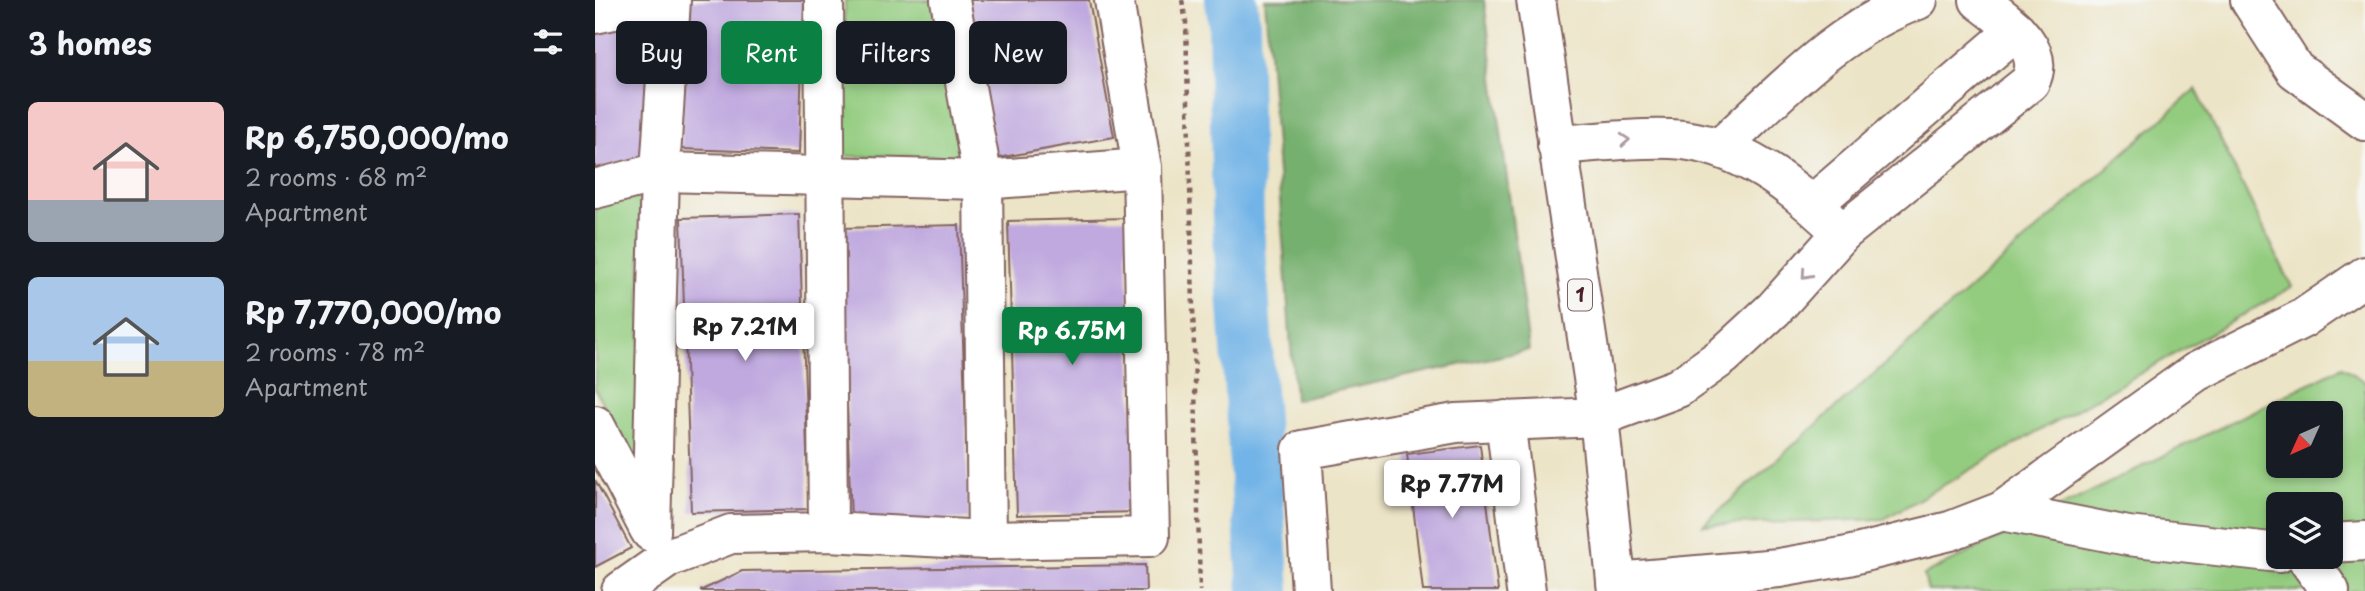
<!DOCTYPE html>
<html lang="en">
<head>
<meta charset="utf-8">
<style>
  :root { --surface:#171b24; --page:#242831; --text:#f1f3f6; --muted:#9ea1a6; --accent:#0b8043 }
  body { margin:0; font-family:"Playpen Sans",sans-serif; background:var(--page); color:var(--text); height:100vh; display:flex; flex-direction:column; font-size:26px; white-space:nowrap }
  * { box-sizing:border-box; margin:0 }
  p { font-size:23px; color:var(--muted) }
  .icon { flex:none; width:38px; height:38px; fill:none; stroke:currentColor; stroke-width:2; stroke-linecap:round; stroke-linejoin:round }
  .map { position:relative; flex:1; overflow:hidden }
  .panel { display:flex; flex-direction:column; background:var(--surface); width:595px }
  .panel>* { flex:none }
  .hud { position:absolute; left:21px; top:21px; width:665px; height:63px; display:flex; gap:14px }
  .needle { width:46px; rotate:225deg }
  .fabs { position:absolute; left:1671px; top:401px; display:grid; gap:14px }
  .fabs a { display:grid; place-items:center; width:77px; height:77px; border-radius:10px; background:var(--surface); box-shadow:0 4px 10px #0003; font-size:35px }
  .price { position:absolute; translate:-50% -60px; padding:0 16px; border-radius:7px; background:#fff; color:#222; font-size:23px; line-height:46px; filter:drop-shadow(0 2px 4px #0008) }
  .price::after { content:''; position:absolute; left:50%; top:42px; width:21px; height:16px; margin-left:-10px; background:inherit; clip-path:polygon(0 0,100% 0,50% 100%) }
  .price.active { background:var(--accent); color:#fff }
  ul { padding:0; list-style:none }
  li { display:flex; align-items:center; gap:21px; height:175px; padding:0 28px }
  li span { display:grid; place-items:center; flex:none; width:196px; height:140px; border-radius:10px; color:#555 }
  li>.icon { margin-inline-start:auto }
  span .icon { width:84px; height:84px; fill:#fffc; stroke-width:1 }
  li b { font-size:30px }
  h2 { display:flex; justify-content:space-between; align-items:center; height:84px; padding:0 28px; font-size:30px }
  .chip { padding:0 24px; border-radius:10px; background:var(--surface); box-shadow:0 4px 10px #0003; font-size:24px; line-height:63px }
  .chip.active { background:var(--accent); color:#fff }
  main { display:flex; flex:1; min-height:0 }
  .map>svg:first-child { display:block }
  .green { fill:#93cc7f; stroke:#6e7655; stroke-width:2; fill-rule:evenodd }
  .forest { fill:#76b06e; stroke:#60684c; stroke-width:2 }
  .lines { fill:none; stroke-linecap:round; stroke-linejoin:round }
  .river { stroke:#72b4e7; stroke-width:52 }
  .building { fill:#c0a9df }
  .minor-casing { stroke:#836461; stroke-width:42 }
  .highway-casing { stroke:#836461; stroke-width:42 }
  .path { stroke:#836461; stroke-width:4.5; stroke-dasharray:5 5; stroke-linecap:butt }
  .minor { stroke:#fff; stroke-width:38 }
  .highway { stroke:#fff; stroke-width:38 }
  .oneway { stroke:#ae9aa0 }
  .labels { text-anchor:middle; stroke-width:5; stroke-linejoin:round; paint-order:stroke }
  .shield { fill:#f6f6f2; stroke:#7e6067; stroke-width:2 }
  .shield-label { font-size:19px; font-weight:bold; fill:#4a1f2b }
</style>
</head>
<body>
<main>
<section class="panel">
<h2>3 homes<svg class="icon" aria-label="filters" viewBox="0 0 24 24"><path d="M4 7h16M4 17h16"/><circle cx="9" cy="7" r="2"/><circle cx="15" cy="17" r="2"/></svg></h2>
<ul>
<li><span style="background:linear-gradient(#f6c9c9 70%,#9aa5b1 0)"><svg class="icon" aria-label="home" viewBox="0 0 24 24"><path d="M3 11l9-7 9 7M6 9v11h12V9"/></svg></span><div><b>Rp 6,750,000/mo</b><p>2 rooms · 68 m²</p><p>Apartment</p></div></li>
<li><span style="background:linear-gradient(#a9c7e8 60%,#c2b280 0)"><svg class="icon" aria-label="home" viewBox="0 0 24 24"><path d="M3 11l9-7 9 7M6 9v11h12V9"/></svg></span><div><b>Rp 7,770,000/mo</b><p>2 rooms · 78 m²</p><p>Apartment</p></div></li>
</ul>
</section>
<div class="map">
<svg width="1770" height="591" viewBox="0 0 1770 591">
  <rect width="100%" height="100%" fill="#f6f6f2"/>
  <filter id="ink" filterUnits="userSpaceOnUse"><feTurbulence type="fractalNoise" baseFrequency=".0143" numOctaves="2"/><feDisplacementMap in="SourceGraphic" scale="14" xChannelSelector="R" yChannelSelector="G"/><feConvolveMatrix kernelMatrix="1 2 1 2 8 2 1 2 1" color-interpolation-filters="sRGB"/></filter>
  <filter id="wash" filterUnits="userSpaceOnUse"><feTurbulence type="fractalNoise" baseFrequency=".00686" numOctaves="4" result="noise"/><feDisplacementMap in="SourceGraphic" scale="28" xChannelSelector="R" yChannelSelector="G"/><feGaussianBlur stdDeviation="1.57" result="paint"/><feColorMatrix in="noise" values="0 0 0 0 0 0 0 0 0 0 0 0 0 0 0 0 0 1.4 0 .05"/><feComposite in="paint" operator="in"/></filter>
  <g filter="url(#wash)">
    <rect width="100%" height="100%" fill="#ece4c6"/>
    <g class="green">
      <polygon points="250,0 338,0 367,157 248,156"/>
      <polygon points="1601,89 1697,287 1289,519 1108,525"/>
      <polygon points="46,196 45,476 0,389 0,207"/>
      <path d="M1747 367 1770 382V591H1333L1329 575ZM1684 413H1736V466H1684ZM1684 504H1736V556H1684Z"/>
    </g>
    <polygon class="forest" points="670,0 889,0 934,350 700,400"/>
    <g class="lines">
      <polyline class="river" points="636,0 639,22 643,220 669,591"/>
    </g>
    <g id="blocks">
      <g class="building">
        <polygon points="91,0 209,0 204,153 86,149"/>
        <polygon points="367,0 494,0 519,137 397,159"/>
        <polygon points="56,19 53,155 0,170 0,34"/>
        <polygon points="204,214 214,509 96,512 86,218"/>
        <polygon points="531,218 541,512 422,515 413,221"/>
        <polygon points="364,225 374,519 256,522 246,228"/>
        <polygon points="885,445 903,591 828,591 812,454"/>
        <polygon points="0,480 36,548 0,567"/>
        <polygon points="550,565 551,591 105,591 147,571"/>
      </g>
    </g>
  </g>
  <g filter="url(#ink)">
    <use href="#blocks" fill-opacity="0" stroke="#836461" stroke-width="2"/>
    <g class="lines">
      <g class="minor-casing">
        <g id="minor">
          <polyline points="229,0 233,532"/>
          <polyline points="355,0 388,180 392,540"/>
          <polyline points="1655,0 1700,70 1770,121"/>
          <polyline points="0,14 68,0"/>
          <path d="M1125 148C1186 92 1244 28 1323 0"/>
          <polyline points="0,189 65,172 388,180 547,168"/>
          <polyline points="1218,204 1421,30"/>
          <path d="M1247 233 1435 82C1453 47 1408 19 1384 0"/>
          <polyline points="910,420 931,591"/>
          <polyline points="0,425 54,529"/>
          <polyline points="1407,511 1533,536 1684,553"/>
          <polyline points="56,532 65,172 76,0"/>
          <polyline points="1736,543 1770,541"/>
          <polyline points="1710,556 1735,591"/>
          <polyline points="1021,582 1184,568 1253,556 1355,531 1407,511 1601,372 1707,319 1770,276"/>
          <polyline points="26,591 73,558 136,534 233,532 392,540 555,537 547,168 519,0"/>
          <path d="M716 591 707 450 861 423 1004 417 1083 388 1128 356 1179 309 1247 233C1200 187 1144 142 1076 139 1038 137 999 143 962 145"/>
        </g>
      </g>
      <g class="highway-casing">
        <polyline id="highway" points="941,0 1004,417 1022,591"/>
      </g>
      <polyline class="path" points="587,0 591,22 605,591"/>
      <use href="#minor" class="minor"/>
      <use href="#highway" class="highway"/>
    </g>
    <defs><path id="oneway-chevron" d="M-2-3.5L2.5 0L-2 3.5" fill="none" stroke-width="1.6" stroke-linecap="round" stroke-linejoin="round" transform="scale(1.75)"/></defs>
    <g class="oneway">
      <use href="#oneway-chevron" transform="translate(1030 140) rotate(-4)"/>
      <use href="#oneway-chevron" transform="translate(1211 274) rotate(132)"/>
    </g>
  </g>
  <g class="labels">
    <rect class="shield" x="973" y="279.5" width="24" height="31" rx="5"/>
    <g class="shield-label">
      <text x="985" y="302">1</text>
    </g>
  </g>
</svg>
<div class="fabs">
<a><svg class="needle" viewBox="-14 -14 28 28"><path d="M0-13l5 13h-10z" fill="#e53935"/><path d="M0 13l5-13h-10z" fill="#9ea1a6"/></svg></a>
<a><svg class="icon" aria-label="layers" viewBox="0 0 24 24"><path d="M12 4l9 5-9 5-9-5zM3 14l9 5 9-5"/></svg></a>
</div>
<b class="price" style="left:150px;top:363px">Rp 7.21M</b>
<b class="price active" style="left:477px;top:367px">Rp 6.75M</b>
<b class="price" style="left:857px;top:520px">Rp 7.77M</b>
<div class="hud">
<a class="chip">Buy</a>
<a class="chip active">Rent</a>
<a class="chip">Filters</a>
<a class="chip">New</a>
</div>
</div>
</main>
</body>
</html>
